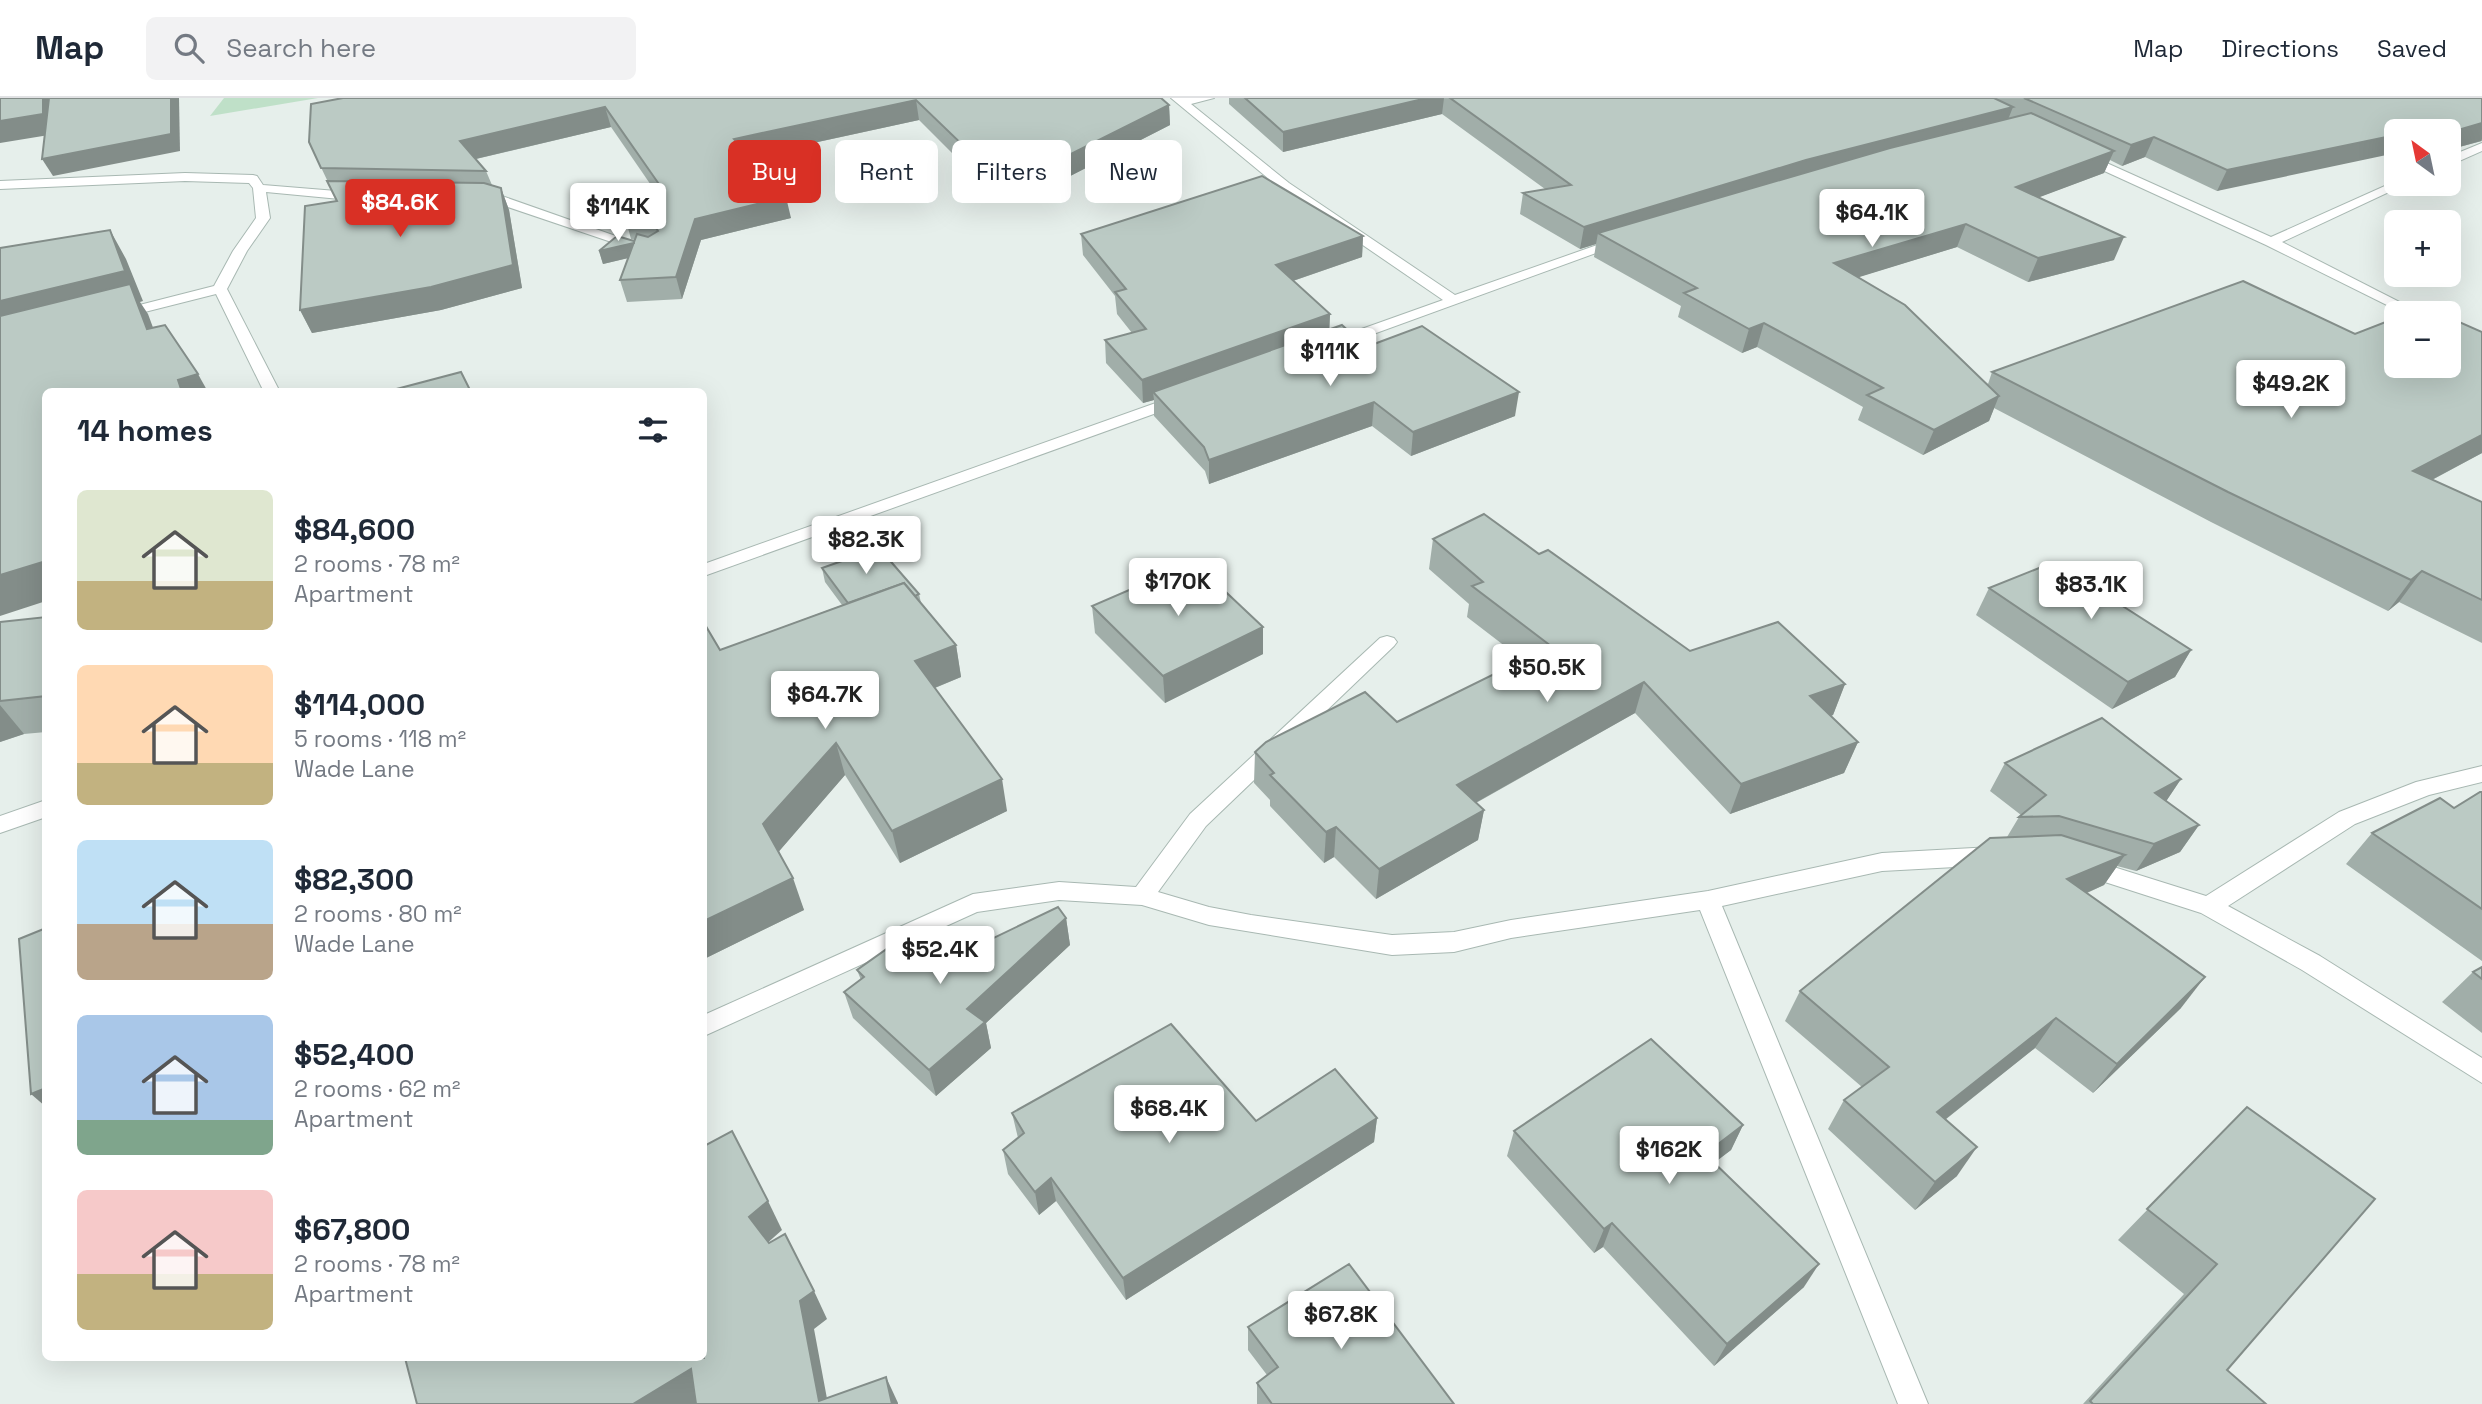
<!DOCTYPE html>
<html lang="en">
<head>
<meta charset="utf-8">
<style>
  :root { --surface:#fff; --page:#f2f2f3; --text:#1f2937; --muted:#747a83; --line:#e0e1e3; --accent:#d93025 }
  body { margin:0; font-family:"Space Grotesk",sans-serif; background:var(--page); color:var(--text); height:100vh; display:flex; flex-direction:column; font-size:26px; white-space:nowrap }
  * { box-sizing:border-box; margin:0 }
  p { font-size:23px; color:var(--muted) }
  .icon { flex:none; width:38px; height:38px; fill:none; stroke:currentColor; stroke-width:2; stroke-linecap:round; stroke-linejoin:round }
  .map { position:relative; flex:1; overflow:hidden }
  .side { position:absolute; left:42px; top:290px; width:665px; height:973px; display:flex; flex-direction:column; background:var(--surface); border-radius:10px; box-shadow:0 7px 28px #0002 }
  .side>* { flex:none }
  .hud { position:absolute; left:728px; top:42px; width:665px; height:63px; display:flex; gap:14px }
  .needle { width:46px; rotate:327deg }
  .controls { position:absolute; left:2384px; top:21px; display:grid; gap:14px }
  .controls a { display:grid; place-items:center; width:77px; height:77px; border-radius:10px; background:var(--surface); box-shadow:0 7px 28px #0002; font-size:35px }
  .price { position:absolute; translate:-50% -60px; padding:0 16px; border-radius:7px; background:#fff; color:#222; font-size:23px; line-height:46px; filter:drop-shadow(0 2px 4px #0008) }
  .price::after { content:''; position:absolute; left:50%; top:42px; width:21px; height:16px; margin-left:-10px; background:inherit; clip-path:polygon(0 0,100% 0,50% 100%) }
  .price.on { background:var(--accent); color:#fff }
  ul { padding:0; list-style:none }
  li { display:flex; align-items:center; gap:21px; height:175px; padding:0 35px }
  li span { display:grid; place-items:center; flex:none; width:196px; height:140px; border-radius:10px; color:#555 }
  li>.icon { margin-inline-start:auto }
  span .icon { width:84px; height:84px; fill:#fffc; stroke-width:1 }
  li b { font-size:30px }
  h2 { display:flex; justify-content:space-between; align-items:center; height:84px; padding:0 35px; font-size:30px }
  .tag { padding:0 24px; border-radius:10px; background:var(--surface); box-shadow:0 7px 28px #0002; font-size:24px; line-height:63px }
  .tag.on { background:var(--accent); color:#fff }
  header { display:flex; align-items:center; gap:42px; box-sizing:border-box; height:98px; padding:0 35px; background:var(--surface); border-bottom:2px solid var(--line) }
  header strong { font-size:33px }
  nav { display:flex; gap:38px; margin-inline-start:auto; font-size:24px }
  .search { width:490px; height:63px; background:var(--page); display:flex; align-items:center; gap:18px; box-sizing:border-box; padding:0 24px; border-radius:10px; color:var(--muted); font-size:26px }
  .map>svg:first-child { display:block }
  .green { fill:#bfe0c8 }
  .lines { fill:none; stroke-linecap:round; stroke-linejoin:round }
  .minor-casing { stroke:#a8b8b2; stroke-width:2 }
  .minor { fill:#fff; fill-rule:evenodd }
  .wall { fill:#a1aea9 }
  .shaded-wall { fill:#838d89 }
  .building { fill:#bbcac4; stroke:#838d89; stroke-width:2 }
</style>
</head>
<body>
<header>
<strong>Map</strong>
<div class="search"><svg class="icon" aria-label="search" viewBox="0 0 24 24"><circle cx="10" cy="10" r="6"/><path d="M15 15l6 6"/></svg>Search here</div>
<nav><a>Map</a><a>Directions</a><a>Saved</a></nav>
</header>
<div class="map">
<svg width="2482" height="1306" viewBox="0 0 2482 1306">
  <rect width="100%" height="100%" fill="#e6efeb"/>
  <polygon class="green" points="224,0 318,0 210,18"/>
  <g class="lines">
    <g class="minor-casing">
      <g id="minor">
        <polygon points="1171,0 1214,0 1191,6 1289,85 1455,197 1617,140 1622,139 1629,143 1335,250 1325,250 1322,247 1325,244 1443,202 1281,91"/>
        <polygon points="2482,45 2482,53 2448,68 2448,59"/>
        <polygon points="2080,53 2271,139 2396,83 2396,86 2406,86 2282,144 2421,215 2403,215 2266,147 2076,60 2074,57"/>
        <polygon points="185,75 253,77 257,78 263,87 361,95 367,99 361,103 266,94 270,120 247,153 227,191 280,294 264,294 216,196 117,221 110,217 112,214 214,188 233,153 256,120 253,90 249,85 185,83 0,91 0,83"/>
        <polygon points="478,96 499,97 647,149 645,152 635,152 493,104 473,103 472,100"/>
        <polygon points="1181,296 1187,298 1189,301 1187,304 704,478 704,466"/>
        <polygon points="1387,538 1394,540 1397,544 1394,548 1206,728 1158,794 1209,809 1251,817 1392,837 1454,834 1511,822 1708,793 1882,755 1992,749 2000,752 2003,758 2000,764 1992,767 1882,773 1722,808 1928,1306 1898,1306 1700,812 1511,840 1454,854 1392,857 1209,827 1142,807 1059,802 977,814 704,938 704,917 973,796 1059,784 1136,789 1190,716 1380,540"/>
        <polygon points="2482,668 2482,684 2429,697 2355,726 2228,808 2320,858 2482,960 2482,985 2302,872 2201,815 2077,775 2074,769 2077,763 2085,760 2206,798 2339,714 2416,684"/>
        <polygon points="46,702 46,719 0,735 0,718"/>
      </g>
    </g>
    <use href="#minor" class="minor"/>
  </g>
  <g class="wall">
    <polygon points="1161,0 1169,7 1170,27 1035,96 1015,70 975,78 919,22 750,59 791,120 701,142 682,201 627,204 620,182 628,160 603,166 599,153 634,143 635,142 631,141 625,119 655,93 611,29 476,61 486,73 492,87 501,90 509,112 522,190 441,212 312,235 300,212 337,103 309,44 311,6"/>
    <polygon points="1229,0 2482,0 2482,43 2448,52 2448,33 2396,33 2217,93 2145,59 2122,68 2110,62 2104,75 2039,99 2114,162 2028,184 1957,149 1858,179 1988,286 1992,274 2355,236 2482,234 2482,355 2432,382 2482,404 2482,545 2399,504 2388,513 2211,424 1994,310 1989,323 1923,357 1858,322 1863,309 1757,249 1742,255 1678,219 1681,208 1594,159 1596,146 1580,151 1520,116 1523,95 1545,91 1442,16 1283,54 1229,6"/>
    <polygon points="1081,136 1363,138 1362,159 1293,183 1330,216 1329,232 1515,318 1411,358 1372,328 1209,386 1205,373 1154,318 1154,302 1143,305 1106,265 1105,242 1132,235 1117,216 1115,198 1083,157"/>
    <polygon points="1433,441 1539,456 1690,553 1845,586 1833,617 1831,618 1858,644 1844,675 1730,716 1635,615 1476,705 1484,712 1478,742 1376,801 1334,759 1324,765 1270,708 1270,702 1254,685 1255,654 1397,624 1523,562 1467,519 1469,506 1429,471"/>
    <polygon points="822,470 919,496 921,505 956,547 961,579 935,590 1007,713 900,765 845,677 779,753 804,812 704,861 720,552 842,507 825,484"/>
    <polygon points="1989,490 2191,552 2175,579 2112,611 1976,517"/>
    <polygon points="1092,508 1263,529 1263,556 1165,605 1095,535"/>
    <polygon points="46,519 46,634 24,636 0,644 0,524"/>
    <polygon points="2005,665 2181,681 2166,703 2199,727 2180,754 2136,773 2117,768 2104,787 2087,795 2181,910 2093,995 2035,950 1945,1022 1957,1078 1915,1112 1828,1031 1844,1002 1862,989 1785,923 1800,893 2007,739 2019,719 2021,717 1990,693"/>
    <polygon points="2482,694 2482,863 2346,766 2372,735 2454,710"/>
    <polygon points="1066,820 1070,847 986,925 991,950 936,998 853,920 844,894 861,882 857,872 952,860"/>
    <polygon points="2482,869 2482,935 2442,904 2473,874"/>
    <polygon points="2247,1009 2227,1272 2266,1306 2083,1306 2184,1196 2118,1142"/>
    <polygon points="1012,1015 1256,1023 1377,1020 1374,1044 1126,1202 1056,1103 1039,1117 1008,1076 1003,1052 1018,1040"/>
    <polygon points="1743,1027 1731,1052 1714,1065 1804,1189 1714,1268 1603,1149 1594,1155 1507,1058 1514,1033"/>
    <polygon points="1248,1229 1454,1306 1257,1306 1257,1285 1267,1277 1248,1252"/>
  </g>
  <g class="shaded-wall">
    <polygon points="43,0 53,0 55,36 0,45 0,23"/>
    <polygon points="171,0 179,0 180,53 53,78 42,61"/>
    <polygon points="1427,0 1444,0 1442,16 1283,54 1283,34"/>
    <polygon points="916,2 919,22 739,61 734,41"/>
    <polygon points="1169,7 1170,27 1035,96 1033,75"/>
    <polygon points="605,9 611,29 467,63 460,43"/>
    <polygon points="2013,9 2005,29 1598,135 1596,146 1580,151 1584,129 1806,62"/>
    <polygon points="2482,25 2482,41 2481,43 2448,52 2448,35"/>
    <polygon points="2396,37 2396,55 2217,93 2227,72"/>
    <polygon points="2154,39 2145,59 2122,68 2131,47"/>
    <polygon points="1013,49 1015,70 975,78 973,57"/>
    <polygon points="2114,53 2104,75 2008,111 2016,89"/>
    <polygon points="501,90 509,112 522,190 441,212 312,235 300,212"/>
    <polygon points="786,99 791,120 701,142 682,201 676,179 695,121"/>
    <polygon points="1966,126 1957,149 1827,189 1834,165"/>
    <polygon points="110,132 126,161 143,203 140,204 148,216 165,262 147,231 0,238 0,203"/>
    <polygon points="1363,138 1362,159 1275,189 1276,167"/>
    <polygon points="2124,139 2114,162 2028,184 2038,160"/>
    <polygon points="637,144 641,157 603,166 599,153"/>
    <polygon points="1330,216 1329,239 1153,294 1154,302 1143,305 1142,282"/>
    <polygon points="1764,225 1757,249 1742,255 1749,231"/>
    <polygon points="198,276 208,294 182,294 178,282"/>
    <polygon points="1519,294 1515,318 1411,358 1413,334"/>
    <polygon points="1999,298 1989,323 1923,357 1934,332"/>
    <polygon points="1374,304 1372,328 1209,386 1209,362"/>
    <polygon points="2482,337 2482,355 2392,403 2413,373"/>
    <polygon points="46,463 46,503 0,518 0,477"/>
    <polygon points="2422,473 2399,504 2388,513 2411,482"/>
    <polygon points="1263,529 1263,556 1165,605 1163,578"/>
    <polygon points="956,547 961,579 922,595 915,563"/>
    <polygon points="2191,552 2175,579 2112,611 2128,584"/>
    <polygon points="1644,584 1635,615 1452,718 1457,687"/>
    <polygon points="1845,586 1833,617 1798,629 1810,598"/>
    <polygon points="0,607 24,636 0,644"/>
    <polygon points="1858,644 1844,675 1730,716 1741,686"/>
    <polygon points="836,645 845,677 775,758 763,726"/>
    <polygon points="1002,681 1007,713 900,765 892,733"/>
    <polygon points="2181,681 2163,708 2155,695"/>
    <polygon points="1484,712 1478,742 1376,801 1379,771"/>
    <polygon points="2199,727 2180,754 2136,773 2154,746"/>
    <polygon points="1336,729 1334,759 1324,765 1326,734"/>
    <polygon points="2125,757 2104,787 2048,812 2067,781"/>
    <polygon points="793,780 804,812 704,861 704,823"/>
    <polygon points="1066,820 1070,847 986,925 991,950 936,998 929,972 967,911"/>
    <polygon points="2205,879 2181,910 2093,995 2117,966"/>
    <polygon points="2056,920 2035,950 1918,1043 1937,1014"/>
    <polygon points="46,990 46,1009 31,996"/>
    <polygon points="1377,1020 1374,1044 1126,1202 1123,1180"/>
    <polygon points="1743,1027 1731,1052 1694,1080 1705,1056"/>
    <polygon points="1977,1049 1957,1078 1915,1112 1935,1084"/>
    <polygon points="1051,1080 1056,1103 1039,1117 1035,1094"/>
    <polygon points="768,1103 782,1132 764,1148 749,1119"/>
    <polygon points="1612,1125 1603,1149 1594,1155 1604,1131"/>
    <polygon points="1819,1166 1804,1189 1714,1268 1727,1246"/>
    <polygon points="814,1193 827,1221 814,1231 828,1306 819,1303 800,1203"/>
    <polygon points="691,1271 709,1298 695,1306 633,1306"/>
    <polygon points="886,1279 898,1305 898,1306 892,1306"/>
  </g>
  <g class="building">
    <polygon points="0,0 43,0 43,16 0,23"/>
    <polygon points="49,0 171,0 171,36 42,61"/>
    <polygon points="343,0 1161,0 1169,7 1033,75 1013,49 973,57 916,2 734,41 786,99 695,121 676,179 620,182 637,136 648,139 658,133 656,130 625,119 661,89 605,9 460,43 486,73 321,70 309,44 311,6"/>
    <polygon points="1245,0 1427,0 1283,34"/>
    <polygon points="1450,0 1994,0 2013,9 1806,62 1584,129 1523,95 1571,87"/>
    <polygon points="2024,0 2482,0 2482,25 2448,35 2448,33 2396,33 2396,37 2227,72 2154,39 2131,47"/>
    <polygon points="2031,15 2114,53 2016,89 2124,139 2038,160 1966,126 1834,165 1905,207 1999,298 1934,332 1867,297 1883,290 1764,225 1749,231 1684,195 1697,190 1598,135 1890,50"/>
    <polygon points="1262,78 1363,138 1276,167 1330,216 1142,282 1105,242 1146,231 1115,194 1126,191 1081,136"/>
    <polygon points="327,83 484,85 501,90 513,167 431,189 300,212 305,108 337,103"/>
    <polygon points="110,132 125,173 0,203 0,150"/>
    <polygon points="617,138 634,143 634,145 599,153"/>
    <polygon points="2243,183 2355,236 2396,220 2396,268 2448,268 2448,219 2482,234 2482,337 2413,373 2482,404 2482,502 2422,473 2411,482 2228,394 1992,274"/>
    <polygon points="130,186 147,231 165,227 198,276 178,282 182,294 46,294 46,463 0,477 0,218"/>
    <polygon points="2426,209 2440,215 2409,215"/>
    <polygon points="1342,227 1366,249 1422,228 1519,294 1413,334 1374,304 1209,362 1204,349 1153,294"/>
    <polygon points="461,274 471,294 385,294"/>
    <polygon points="1484,416 1539,456 1548,452 1690,553 1778,524 1845,586 1810,598 1858,644 1741,686 1644,584 1457,687 1484,712 1379,771 1336,729 1326,734 1270,677 1274,675 1255,654 1266,644 1365,594 1397,624 1551,548 1472,488 1483,484 1433,441"/>
    <polygon points="879,450 919,496 915,498 904,485 848,505 822,470"/>
    <polygon points="1194,464 1263,529 1163,578 1092,508"/>
    <polygon points="2054,464 2191,552 2128,584 1989,490"/>
    <polygon points="904,485 956,547 915,563 1002,681 892,733 836,645 763,726 793,780 704,823 704,525 720,552"/>
    <polygon points="46,519 46,598 0,603 0,524"/>
    <polygon points="2102,620 2181,681 2155,695 2199,727 2154,746 2059,718 2019,719 2046,697 2005,665"/>
    <polygon points="2480,694 2482,694 2482,811 2372,735 2440,700 2454,710"/>
    <polygon points="2061,737 2125,757 2067,781 2205,879 2117,966 2056,920 1937,1014 1977,1049 1935,1084 1844,1002 1889,969 1800,893 1990,740"/>
    <polygon points="1058,809 1066,820 967,911 985,924 929,972 844,894 864,879 857,872 912,833 952,860"/>
    <polygon points="46,830 46,990 31,996 19,841"/>
    <polygon points="2482,869 2482,881 2473,874"/>
    <polygon points="1171,926 1256,1023 1335,971 1377,1020 1123,1180 1051,1080 1035,1094 1003,1052 1024,1035 1012,1015"/>
    <polygon points="1651,941 1743,1027 1705,1056 1819,1166 1727,1246 1612,1125 1604,1131 1514,1033"/>
    <polygon points="2247,1009 2375,1101 2227,1272 2266,1306 2093,1306 2090,1303 2217,1166 2147,1111"/>
    <polygon points="732,1033 768,1103 749,1119 769,1145 785,1136 814,1193 800,1203 819,1303 886,1279 892,1306 696,1306 691,1271 633,1306 417,1306 405,1260 704,1260 704,1048"/>
    <polygon points="1349,1166 1454,1306 1272,1306 1257,1285 1278,1269 1248,1229"/>
  </g>
</svg>
<div class="controls">
<a><svg class="needle" viewBox="-14 -14 28 28"><path d="M0-13l5 13h-10z" fill="#e53935"/><path d="M0 13l5-13h-10z" fill="#747a83"/></svg></a>
<a>+</a>
<a>−</a>
</div>
<b class="price on" style="left:400px;top:141px">$84.6K</b>
<b class="price" style="left:618px;top:145px">$114K</b>
<b class="price" style="left:1872px;top:151px">$64.1K</b>
<b class="price" style="left:1330px;top:290px">$111K</b>
<b class="price" style="left:2291px;top:322px">$49.2K</b>
<b class="price" style="left:866px;top:478px">$82.3K</b>
<b class="price" style="left:1178px;top:520px">$170K</b>
<b class="price" style="left:2091px;top:523px">$83.1K</b>
<b class="price" style="left:1547px;top:606px">$50.5K</b>
<b class="price" style="left:825px;top:633px">$64.7K</b>
<b class="price" style="left:940px;top:888px">$52.4K</b>
<b class="price" style="left:1169px;top:1047px">$68.4K</b>
<b class="price" style="left:1669px;top:1088px">$162K</b>
<b class="price" style="left:1341px;top:1253px">$67.8K</b>
<div class="hud">
<a class="tag on">Buy</a>
<a class="tag">Rent</a>
<a class="tag">Filters</a>
<a class="tag">New</a>
</div>
<section class="side">
<h2>14 homes<svg class="icon" aria-label="filters" viewBox="0 0 24 24"><path d="M4 7h16M4 17h16"/><circle cx="9" cy="7" r="2"/><circle cx="15" cy="17" r="2"/></svg></h2>
<ul>
<li><span style="background:linear-gradient(#dfe7d0 65%,#c2b280 0)"><svg class="icon" aria-label="home" viewBox="0 0 24 24"><path d="M3 11l9-7 9 7M6 9v11h12V9"/></svg></span><div><b>$84,600</b><p>2 rooms · 78 m²</p><p>Apartment</p></div></li>
<li><span style="background:linear-gradient(#ffd9b3 70%,#c2b280 0)"><svg class="icon" aria-label="home" viewBox="0 0 24 24"><path d="M3 11l9-7 9 7M6 9v11h12V9"/></svg></span><div><b>$114,000</b><p>5 rooms · 118 m²</p><p>Wade Lane</p></div></li>
<li><span style="background:linear-gradient(#bfe0f5 60%,#b9a48a 0)"><svg class="icon" aria-label="home" viewBox="0 0 24 24"><path d="M3 11l9-7 9 7M6 9v11h12V9"/></svg></span><div><b>$82,300</b><p>2 rooms · 80 m²</p><p>Wade Lane</p></div></li>
<li><span style="background:linear-gradient(#a9c7e8 75%,#7fa58c 0)"><svg class="icon" aria-label="home" viewBox="0 0 24 24"><path d="M3 11l9-7 9 7M6 9v11h12V9"/></svg></span><div><b>$52,400</b><p>2 rooms · 62 m²</p><p>Apartment</p></div></li>
<li><span style="background:linear-gradient(#f6c9c9 60%,#c2b280 0)"><svg class="icon" aria-label="home" viewBox="0 0 24 24"><path d="M3 11l9-7 9 7M6 9v11h12V9"/></svg></span><div><b>$67,800</b><p>2 rooms · 78 m²</p><p>Apartment</p></div></li>
</ul>
</section>
</div>
</body>
</html>
